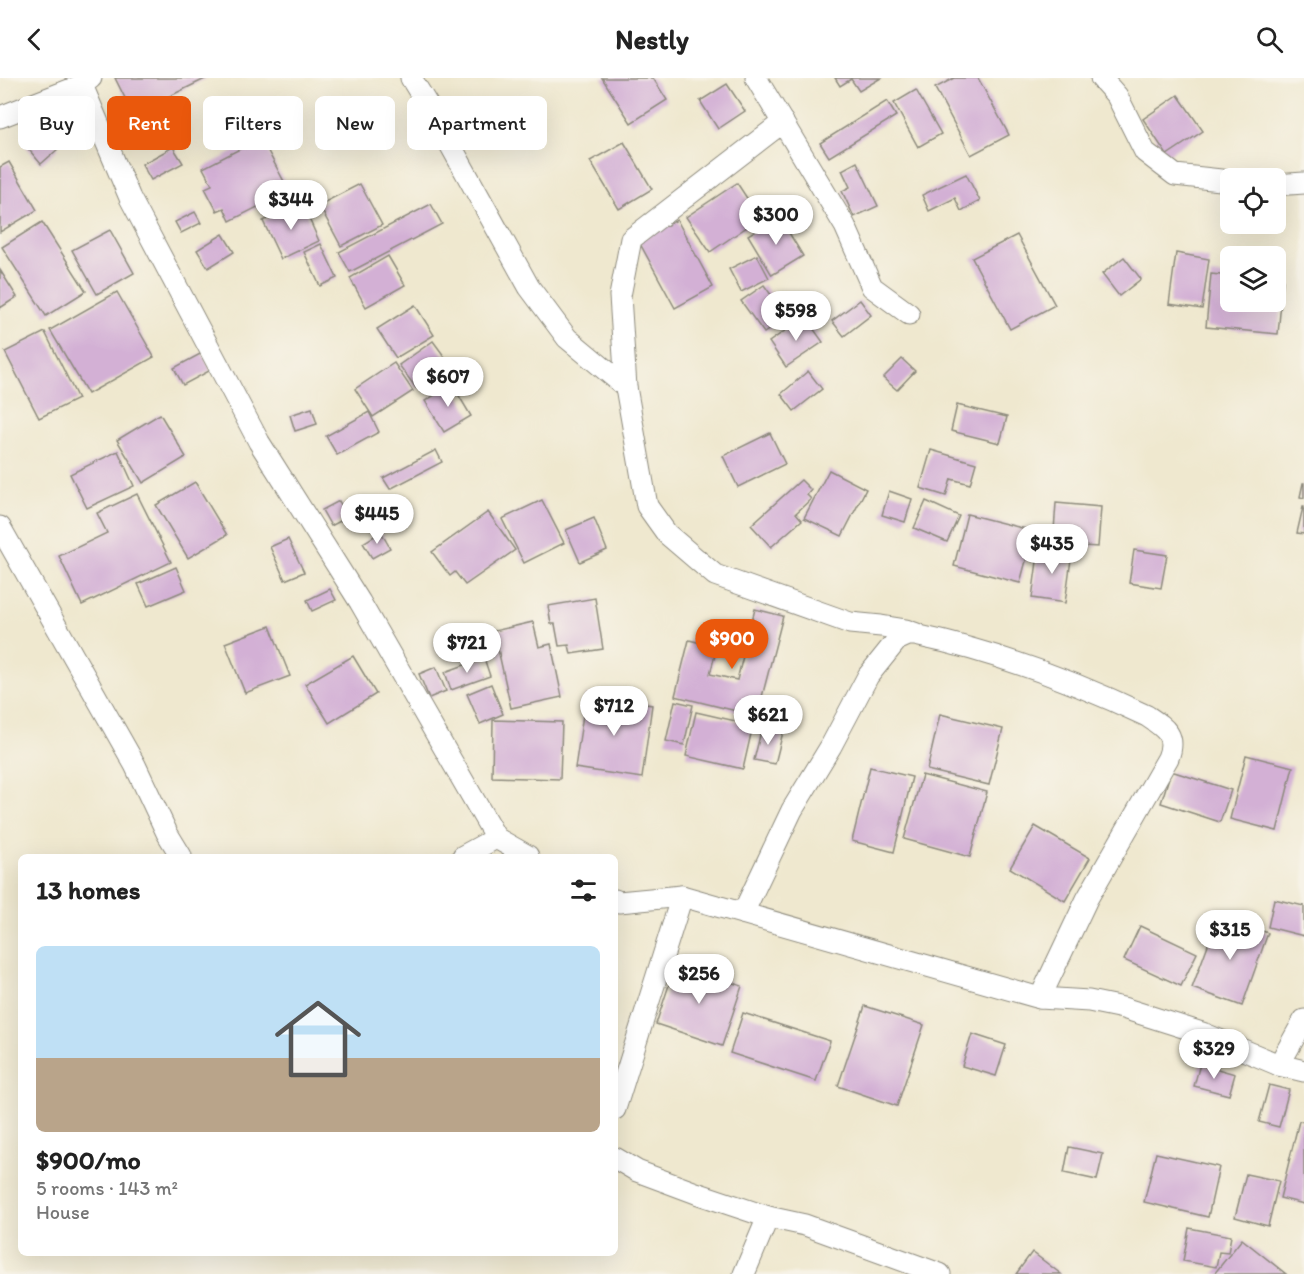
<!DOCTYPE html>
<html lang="en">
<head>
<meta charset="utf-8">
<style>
  :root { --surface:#fff; --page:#f2f2f2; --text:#222; --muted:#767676; --accent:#ea580c }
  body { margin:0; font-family:Itim,sans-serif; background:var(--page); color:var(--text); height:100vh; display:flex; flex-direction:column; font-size:22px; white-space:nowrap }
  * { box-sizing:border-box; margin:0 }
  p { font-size:20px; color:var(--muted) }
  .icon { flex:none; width:33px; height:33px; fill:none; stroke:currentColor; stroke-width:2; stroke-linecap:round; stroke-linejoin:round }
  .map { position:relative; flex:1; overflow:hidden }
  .sheet { position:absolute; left:18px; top:776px; width:600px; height:402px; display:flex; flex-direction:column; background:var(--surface); border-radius:9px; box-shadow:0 6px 24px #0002 }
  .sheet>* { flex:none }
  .top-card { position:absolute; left:18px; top:18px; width:600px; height:54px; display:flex; gap:12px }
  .tools { position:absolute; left:1220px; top:90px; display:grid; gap:12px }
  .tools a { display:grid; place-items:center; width:66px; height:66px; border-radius:9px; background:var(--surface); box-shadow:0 6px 24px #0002; font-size:30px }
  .price { position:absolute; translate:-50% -51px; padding:0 14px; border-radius:21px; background:#fff; color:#222; font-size:20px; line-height:39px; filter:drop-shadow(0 2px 3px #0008) }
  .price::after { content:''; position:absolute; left:50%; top:36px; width:18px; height:14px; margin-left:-9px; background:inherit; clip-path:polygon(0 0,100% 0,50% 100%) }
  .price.on { background:var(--accent); color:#fff }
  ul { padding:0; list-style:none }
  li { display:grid; align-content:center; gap:12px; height:318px; padding:0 18px }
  li span { display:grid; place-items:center; height:186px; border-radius:9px; color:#555 }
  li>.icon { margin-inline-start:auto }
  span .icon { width:108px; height:108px; fill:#fffc; stroke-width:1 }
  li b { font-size:26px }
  h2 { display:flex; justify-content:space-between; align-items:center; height:72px; padding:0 18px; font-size:26px }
  .chip { padding:0 21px; border-radius:9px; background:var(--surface); box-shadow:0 6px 24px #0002; font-size:21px; line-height:54px }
  .chip.on { background:var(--accent); color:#fff }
  header { display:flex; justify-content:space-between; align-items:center; height:78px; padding:0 18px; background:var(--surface); font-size:27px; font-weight:700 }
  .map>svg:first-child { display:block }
  .building { fill:#d3b0d5 }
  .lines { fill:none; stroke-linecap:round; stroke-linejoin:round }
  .minor-casing { stroke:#8d8a7d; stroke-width:23 }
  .minor { stroke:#fff; stroke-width:21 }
</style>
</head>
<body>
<header><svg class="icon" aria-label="back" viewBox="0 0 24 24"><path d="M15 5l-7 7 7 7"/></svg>Nestly<svg class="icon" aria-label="search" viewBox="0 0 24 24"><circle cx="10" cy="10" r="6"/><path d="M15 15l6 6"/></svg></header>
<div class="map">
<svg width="1304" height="1196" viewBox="0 0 1304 1196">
  <rect width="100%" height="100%" fill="#f7f3e8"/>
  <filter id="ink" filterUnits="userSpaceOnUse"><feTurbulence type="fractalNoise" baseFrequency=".0167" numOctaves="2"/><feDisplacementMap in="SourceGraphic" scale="12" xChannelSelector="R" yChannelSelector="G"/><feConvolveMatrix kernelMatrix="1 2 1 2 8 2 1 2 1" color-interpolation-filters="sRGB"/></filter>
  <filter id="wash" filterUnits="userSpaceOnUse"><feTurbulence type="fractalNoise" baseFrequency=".008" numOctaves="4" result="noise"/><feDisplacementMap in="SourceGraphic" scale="24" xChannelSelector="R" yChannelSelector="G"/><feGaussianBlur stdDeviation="1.35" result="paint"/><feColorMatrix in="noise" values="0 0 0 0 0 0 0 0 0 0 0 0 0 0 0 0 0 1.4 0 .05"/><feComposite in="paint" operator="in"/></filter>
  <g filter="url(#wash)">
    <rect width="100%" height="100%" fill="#efe8cf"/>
    <g id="blocks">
      <g class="building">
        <polygon points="115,0 207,0 133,36"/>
        <polygon points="602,0 653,0 667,22 631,45"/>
        <polygon points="835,0 881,0 859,13 851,1 840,8"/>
        <polygon points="954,0 978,0 1009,57 971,77 935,10"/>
        <polygon points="727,6 745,33 718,51 700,23"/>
        <polygon points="916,12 941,56 918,69 894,25"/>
        <polygon points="1178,17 1203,53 1167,77 1143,41"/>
        <polygon points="887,23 896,38 829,79 820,65"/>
        <polygon points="44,52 59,70 41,86 25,67"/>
        <polygon points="261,60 289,113 230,143 224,130 217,133 205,110 212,107 203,90"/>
        <polygon points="624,64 652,111 619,131 590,83"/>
        <polygon points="173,69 183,85 151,102 142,86"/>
        <polygon points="9,84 37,132 0,154 0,89"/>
        <polygon points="857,84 878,128 854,139 842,113 850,109 842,92"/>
        <polygon points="966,96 980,123 961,133 955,120 929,133 922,117"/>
        <polygon points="737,105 760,140 710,174 686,139"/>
        <polygon points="360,106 382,147 341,168 319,127"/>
        <polygon points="302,125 319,163 281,181 263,143"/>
        <polygon points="431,126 442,146 350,194 339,174"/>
        <polygon points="195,134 201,145 181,155 175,144"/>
        <polygon points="779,138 803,178 772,197 748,157"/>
        <polygon points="677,142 713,209 675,230 638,162"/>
        <polygon points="42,144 86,213 46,238 2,169"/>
        <polygon points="110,152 134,195 97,216 72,172"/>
        <polygon points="223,156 234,174 208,190 197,172"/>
        <polygon points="1017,157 1055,227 1010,251 972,180"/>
        <polygon points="321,166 337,200 320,208 304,174"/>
        <polygon points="1176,175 1209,181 1202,231 1169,226"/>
        <polygon points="757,177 769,200 741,214 729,191"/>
        <polygon points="388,178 405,207 366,229 350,200"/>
        <polygon points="1124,179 1141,201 1119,218 1102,196"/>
        <polygon points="0,192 17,219 0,230"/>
        <polygon points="1211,196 1230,198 1230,224 1275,224 1275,202 1283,203 1278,256 1206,249"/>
        <polygon points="764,207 787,239 764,255 741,223"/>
        <polygon points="117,214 154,279 88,316 50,252"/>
        <polygon points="860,222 871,237 844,258 832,243"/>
        <polygon points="415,227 434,257 396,280 377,251"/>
        <polygon points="805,239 823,264 786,289 769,264"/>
        <polygon points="45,254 78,321 39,340 5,274"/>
        <polygon points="433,263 450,286 416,310 399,287"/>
        <polygon points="202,275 211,292 183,307 174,290"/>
        <polygon points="902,281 915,293 897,312 883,300"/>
        <polygon points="394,285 413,313 373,339 355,311"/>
        <polygon points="808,293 822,311 794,333 781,316"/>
        <polygon points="452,306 471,338 444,354 425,323"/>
        <polygon points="957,327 1007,339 1000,365 951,353"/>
        <polygon points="312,330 317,346 295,353 290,337"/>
        <polygon points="369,334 379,354 337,377 326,358"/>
        <polygon points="160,336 186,379 143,405 117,362"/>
        <polygon points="770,355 785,386 738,409 723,378"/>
        <polygon points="436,372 442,384 390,411 383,400"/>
        <polygon points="931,372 976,385 970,406 951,401 946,418 920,410"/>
        <polygon points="118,373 134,408 87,430 70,396"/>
        <polygon points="829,392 866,411 842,458 804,440"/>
        <polygon points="801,402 811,412 807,417 811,421 796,435 802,442 771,469 751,447"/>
        <polygon points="195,404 227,457 188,480 156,427"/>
        <polygon points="1303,405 1304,405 1304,420 1300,419"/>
        <polygon points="889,413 912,421 905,444 882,437"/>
        <polygon points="137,416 171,484 82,527 59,478 107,455 97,435"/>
        <polygon points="542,422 564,465 524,485 502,441"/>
        <polygon points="339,423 348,439 331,448 322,432"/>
        <polygon points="926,423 959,438 947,464 914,450"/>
        <polygon points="1056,425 1101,429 1098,469 1053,466"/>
        <polygon points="1303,429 1304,429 1304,456 1297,455"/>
        <polygon points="488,434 515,472 465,507 455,494 450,498 432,474"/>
        <polygon points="967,436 1034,453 1020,505 954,488"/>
        <polygon points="594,440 607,472 580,484 566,452"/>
        <polygon points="381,454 390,470 372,480 363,465"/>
        <polygon points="288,461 304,494 285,502 270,469"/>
        <polygon points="1039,469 1072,474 1065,525 1032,520"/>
        <polygon points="1134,472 1167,477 1161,510 1129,505"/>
        <polygon points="176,489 186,512 148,528 138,506"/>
        <polygon points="330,511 336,522 312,533 307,522"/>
        <polygon points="595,520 603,571 571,576 569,567 559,568 555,546 551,546 548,528"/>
        <polygon points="755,531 783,538 757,638 675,618 689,562 717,569 710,596 737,602"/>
        <polygon points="533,544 539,569 551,566 562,619 511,630 494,553"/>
        <polygon points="270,548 290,598 245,615 225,565"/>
        <polygon points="353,578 376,616 329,645 305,606"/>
        <polygon points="484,580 490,598 451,612 445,594"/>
        <polygon points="436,589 446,613 429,620 419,596"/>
        <polygon points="491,606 503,636 480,646 467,616"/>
        <polygon points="586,617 652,627 642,700 575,690"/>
        <polygon points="675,623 693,627 684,667 666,663"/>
        <polygon points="696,634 753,647 743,691 686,678"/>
        <polygon points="940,636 1003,651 989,707 927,692"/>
        <polygon points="493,642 562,644 560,701 492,699"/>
        <polygon points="762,649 783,654 775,686 754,682"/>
        <polygon points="1246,677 1293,689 1277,753 1230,741"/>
        <polygon points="870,689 912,699 894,774 852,763"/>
        <polygon points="1171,693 1231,712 1220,744 1161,725"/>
        <polygon points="922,697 987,714 970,779 904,761"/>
        <polygon points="1035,748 1090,780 1065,823 1010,790"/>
        <polygon points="1274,821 1304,828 1304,858 1268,849"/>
        <polygon points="1219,837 1268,855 1242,928 1192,910"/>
        <polygon points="1140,848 1197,875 1181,908 1124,882"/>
        <polygon points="676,886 742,908 722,968 656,946"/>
        <polygon points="865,928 924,947 897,1028 838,1008"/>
        <polygon points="743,935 830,963 816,1003 730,975"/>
        <polygon points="972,956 1006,967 996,998 962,988"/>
        <polygon points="1200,986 1235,996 1229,1017 1194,1008"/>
        <polygon points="1269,1007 1289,1012 1279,1049 1259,1044"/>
        <polygon points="1299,1043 1304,1044 1304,1126 1280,1120"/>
        <polygon points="1069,1069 1103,1076 1097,1102 1064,1095"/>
        <polygon points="1156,1075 1219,1089 1208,1139 1144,1124"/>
        <polygon points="1246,1096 1279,1103 1268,1148 1235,1139"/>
        <polygon points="1189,1150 1231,1158 1228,1175 1219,1174 1216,1189 1183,1183"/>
        <polygon points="1242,1161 1286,1196 1214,1196"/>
        <polygon points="1032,1174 1061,1196 1016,1196"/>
      </g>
    </g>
  </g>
  <g filter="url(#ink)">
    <use href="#blocks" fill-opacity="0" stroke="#8d8a7d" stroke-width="1.5"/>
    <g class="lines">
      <g class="minor-casing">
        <g id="minor">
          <polyline points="411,0 436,41 529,209 567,260 626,309"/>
          <polyline points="756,0 845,148 872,209 909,236"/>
          <polyline points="1101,0 1117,18 1145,74 1175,97 1230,103"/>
          <polyline points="82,7 130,120 259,364 360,524 496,760 528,778"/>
          <polyline points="0,39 82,7 91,0"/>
          <polyline points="783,44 631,161 620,218 626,309 647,428 667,456 715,497 850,545 881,548 906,552 917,556"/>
          <polyline points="1275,107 1304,105"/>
          <polyline points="0,449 135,687 167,755 181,778"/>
          <polyline points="463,778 496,760"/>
          <polyline points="615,822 619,824 682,818 1040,920 1089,923 1123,930 1205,956 1279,987 1304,993"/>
          <path d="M743 835 792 732 831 668 868 598 897 562 908 557H915C996 574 1073 603 1147 638 1165 650 1177 657 1168 680L1087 821 1040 920"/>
          <polyline points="1279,987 1304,942"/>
          <polyline points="615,1031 682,818"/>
          <polyline points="615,1080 637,1093 696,1115 768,1139 805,1147 940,1196"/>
          <polyline points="744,1196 768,1139"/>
        </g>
      </g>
      <use href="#minor" class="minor"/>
    </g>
  </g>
</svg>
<div class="tools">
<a><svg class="icon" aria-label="locate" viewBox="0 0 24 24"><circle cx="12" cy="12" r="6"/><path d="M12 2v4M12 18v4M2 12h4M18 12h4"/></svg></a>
<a><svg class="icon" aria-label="layers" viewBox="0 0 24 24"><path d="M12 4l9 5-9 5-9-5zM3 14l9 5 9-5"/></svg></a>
</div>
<b class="price" style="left:291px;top:153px">$344</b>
<b class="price" style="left:776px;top:168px">$300</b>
<b class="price" style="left:796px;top:264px">$598</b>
<b class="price" style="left:448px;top:330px">$607</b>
<b class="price" style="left:377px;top:467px">$445</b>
<b class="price" style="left:1052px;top:497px">$435</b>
<b class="price on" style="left:732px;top:592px">$900</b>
<b class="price" style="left:467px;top:596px">$721</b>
<b class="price" style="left:614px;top:659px">$712</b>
<b class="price" style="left:768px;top:668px">$621</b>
<b class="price" style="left:1230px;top:883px">$315</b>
<b class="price" style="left:699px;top:927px">$256</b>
<b class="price" style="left:1214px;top:1002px">$329</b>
<div class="top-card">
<a class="chip">Buy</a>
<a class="chip on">Rent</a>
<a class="chip">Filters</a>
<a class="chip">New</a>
<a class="chip">Apartment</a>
</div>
<section class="sheet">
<h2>13 homes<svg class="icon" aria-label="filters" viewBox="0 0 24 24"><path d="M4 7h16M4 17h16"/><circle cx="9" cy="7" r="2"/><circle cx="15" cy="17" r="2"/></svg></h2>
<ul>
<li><span style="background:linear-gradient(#bfe0f5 60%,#b9a48a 0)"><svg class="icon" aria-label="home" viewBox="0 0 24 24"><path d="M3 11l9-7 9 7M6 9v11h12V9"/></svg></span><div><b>$900/mo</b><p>5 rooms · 143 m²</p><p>House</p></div></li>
</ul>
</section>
</div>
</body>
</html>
